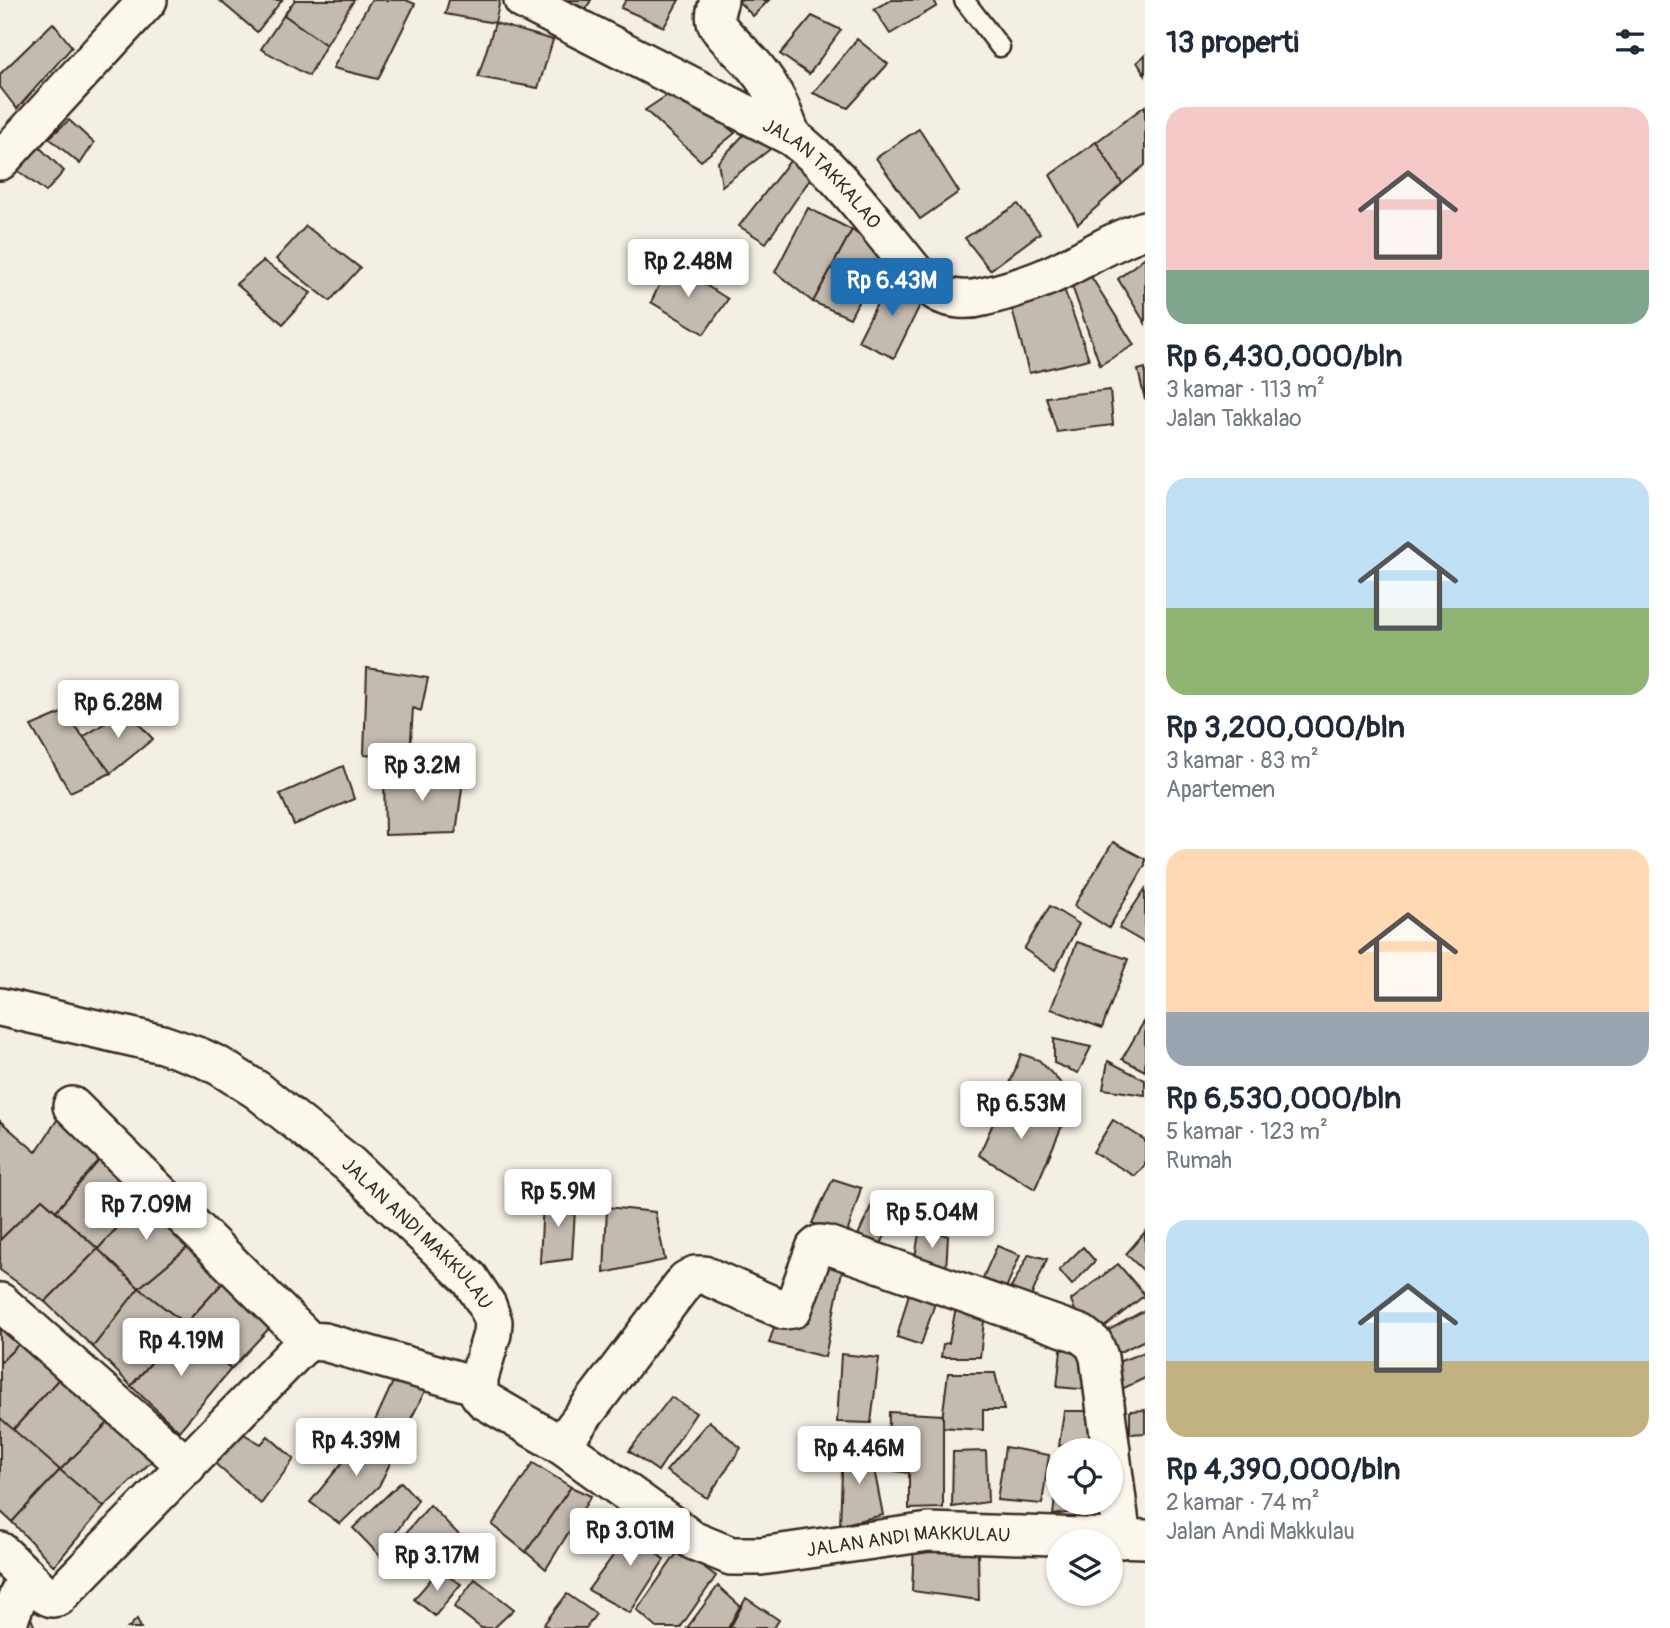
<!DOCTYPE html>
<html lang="id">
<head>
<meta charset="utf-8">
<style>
  :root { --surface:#fff; --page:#f6f6f7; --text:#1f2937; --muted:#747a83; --accent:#1f6fb2 }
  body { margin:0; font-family:Pangolin,sans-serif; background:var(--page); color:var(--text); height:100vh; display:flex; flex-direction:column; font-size:26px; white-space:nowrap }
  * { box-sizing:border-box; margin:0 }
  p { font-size:23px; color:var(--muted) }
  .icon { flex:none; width:38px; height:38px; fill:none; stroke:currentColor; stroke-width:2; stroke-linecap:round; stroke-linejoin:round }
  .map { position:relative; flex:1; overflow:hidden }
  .side { display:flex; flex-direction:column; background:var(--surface); width:525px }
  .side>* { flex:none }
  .fabs { position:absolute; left:1046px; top:1438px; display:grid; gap:14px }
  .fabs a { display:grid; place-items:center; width:77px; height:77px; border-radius:50%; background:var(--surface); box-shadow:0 2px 5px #0004; font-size:35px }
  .price { position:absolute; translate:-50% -60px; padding:0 16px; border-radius:7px; background:#fff; color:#222; font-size:23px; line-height:46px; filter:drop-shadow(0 2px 4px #0008) }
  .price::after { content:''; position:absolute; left:50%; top:42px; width:21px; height:16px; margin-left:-10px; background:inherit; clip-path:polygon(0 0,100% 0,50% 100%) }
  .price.on { background:var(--accent); color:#fff }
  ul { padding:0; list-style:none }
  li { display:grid; align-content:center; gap:14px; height:371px; padding:0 21px }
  li span { display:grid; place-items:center; height:217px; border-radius:21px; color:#555 }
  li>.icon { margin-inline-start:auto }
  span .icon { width:126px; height:126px; fill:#fffc; stroke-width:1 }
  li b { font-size:30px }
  h2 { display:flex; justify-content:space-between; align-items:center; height:84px; padding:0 21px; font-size:30px }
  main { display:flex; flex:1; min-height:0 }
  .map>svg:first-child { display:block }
  .building { fill:#c3bbb0; stroke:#3b2a1e; stroke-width:2 }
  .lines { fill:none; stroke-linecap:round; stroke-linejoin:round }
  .service-casing { stroke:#3b2a1e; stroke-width:23 }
  .minor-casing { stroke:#3b2a1e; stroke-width:42 }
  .service { stroke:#fbf7ec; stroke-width:18 }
  .minor { stroke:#fbf7ec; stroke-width:37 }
  .labels { text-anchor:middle; stroke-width:5; stroke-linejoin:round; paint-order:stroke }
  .street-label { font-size:19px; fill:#3b2a1e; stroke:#fbf7ec }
</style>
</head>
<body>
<main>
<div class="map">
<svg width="1145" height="1628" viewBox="0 0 1145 1628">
  <rect width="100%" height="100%" fill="#f3efe4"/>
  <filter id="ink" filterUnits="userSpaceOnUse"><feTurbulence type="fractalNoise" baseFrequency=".0143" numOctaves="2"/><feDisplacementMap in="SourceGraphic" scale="14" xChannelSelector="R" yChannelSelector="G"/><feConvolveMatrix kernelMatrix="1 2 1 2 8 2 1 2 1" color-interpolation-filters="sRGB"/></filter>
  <g filter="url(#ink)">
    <g class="building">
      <polygon points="219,0 282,0 257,32"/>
      <polygon points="295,0 354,0 326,45 284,15"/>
      <polygon points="371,0 406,0 415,4 378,79 333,68"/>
      <polygon points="449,0 500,0 495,23 445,14"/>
      <polygon points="566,0 591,0 586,9"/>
      <polygon points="626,0 679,0 664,27 621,8"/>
      <polygon points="737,0 769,0 753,16"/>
      <polygon points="891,0 934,0 937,6 890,34 874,9"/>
      <polygon points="284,15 326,45 309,76 261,49"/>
      <polygon points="812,16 841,30 809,74 780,54"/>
      <polygon points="53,23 72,47 17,109 0,87 0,74"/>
      <polygon points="495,23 553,40 538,88 478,77"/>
      <polygon points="857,39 888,64 848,108 813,93"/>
      <polygon points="1145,55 1145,75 1137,62"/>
      <polygon points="678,88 735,133 701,161 645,110"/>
      <polygon points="1145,106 1145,165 1122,184 1096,142"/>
      <polygon points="69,120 94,143 80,164 49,138"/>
      <polygon points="751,127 773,147 722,186 718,162"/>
      <polygon points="919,129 959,192 920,219 876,158"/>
      <polygon points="34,142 64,171 46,192 13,167"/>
      <polygon points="1096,142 1122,184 1078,224 1050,175"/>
      <polygon points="797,152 817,169 766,243 739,226"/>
      <polygon points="1018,204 1040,233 990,270 965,238"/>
      <polygon points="808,208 852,230 813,302 775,272"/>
      <polygon points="306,226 360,268 330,301 276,259"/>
      <polygon points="852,230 883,253 850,318 813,302"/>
      <polygon points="1145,257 1145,323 1118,279"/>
      <polygon points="263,261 311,293 283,324 236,284"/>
      <polygon points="670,263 728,299 704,334 651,302"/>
      <polygon points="1090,275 1134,345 1100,365 1072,286"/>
      <polygon points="890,278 925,295 894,358 858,341"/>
      <polygon points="1063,286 1089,359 1029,373 1010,301"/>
      <polygon points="1145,368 1145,400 1138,370"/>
      <polygon points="1110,390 1113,425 1057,432 1046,397"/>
      <polygon points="367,668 428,678 421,711 413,708 410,756 364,755"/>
      <polygon points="126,710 153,739 111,773 83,737"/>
      <polygon points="64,712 111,773 70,792 31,726"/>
      <polygon points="343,766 354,799 294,825 280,794"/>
      <polygon points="384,773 464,773 456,833 385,835"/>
      <polygon points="1113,842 1145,859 1145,865 1109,928 1074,906"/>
      <polygon points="1145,889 1145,943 1119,928"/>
      <polygon points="1050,906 1079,924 1055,970 1024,949"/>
      <polygon points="1077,942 1128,959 1102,1028 1051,1009"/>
      <polygon points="1145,1020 1145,1071 1122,1059"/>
      <polygon points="1054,1039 1091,1047 1078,1073 1054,1063"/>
      <polygon points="1021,1054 1039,1060 1075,1098 1062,1126 1006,1094"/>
      <polygon points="1108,1061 1145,1080 1145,1095 1103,1089"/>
      <polygon points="1006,1094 1062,1126 1035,1189 979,1155"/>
      <polygon points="59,1117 103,1156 56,1211 42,1199 0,1240 0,1121 36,1152"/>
      <polygon points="1113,1120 1145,1140 1145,1165 1135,1176 1093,1152"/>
      <polygon points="103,1156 146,1196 98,1249 56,1211"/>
      <polygon points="833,1179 861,1188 846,1237 812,1223"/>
      <polygon points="576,1194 572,1259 540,1263 543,1200"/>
      <polygon points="146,1196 198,1239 139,1288 98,1249"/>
      <polygon points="42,1199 98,1249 45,1302 0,1270 0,1240"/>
      <polygon points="872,1204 894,1216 876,1255 854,1244"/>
      <polygon points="607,1207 655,1212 665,1260 604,1273"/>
      <polygon points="920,1227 948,1236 946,1271 914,1264"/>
      <polygon points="1145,1232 1145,1272 1126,1254"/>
      <polygon points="198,1239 230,1275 185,1324 139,1288"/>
      <polygon points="997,1246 1020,1255 1004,1293 981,1282"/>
      <polygon points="1083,1247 1095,1261 1072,1285 1059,1270"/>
      <polygon points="98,1249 139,1288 93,1347 45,1302"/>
      <polygon points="1029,1254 1047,1259 1030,1299 1010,1290"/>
      <polygon points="816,1256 843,1266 825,1357 769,1343 777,1318 801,1327"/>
      <polygon points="1118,1264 1145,1295 1103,1328 1076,1313 1071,1300"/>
      <polygon points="230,1275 276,1321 231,1369 185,1324"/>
      <polygon points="911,1286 938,1294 921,1345 897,1337"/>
      <polygon points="139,1288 185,1324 131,1386 93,1347"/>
      <polygon points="958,1297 985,1312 980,1357 941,1357 943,1344 949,1343"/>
      <polygon points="1145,1310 1145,1340 1118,1353 1109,1330"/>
      <polygon points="0,1316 25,1338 0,1363"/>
      <polygon points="185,1324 231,1369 179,1431 131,1386"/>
      <polygon points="25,1338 65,1372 13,1430 0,1418 0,1363"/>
      <polygon points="1083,1347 1091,1390 1057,1387 1061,1350"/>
      <polygon points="1145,1352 1145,1378 1122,1389 1112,1364"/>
      <polygon points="841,1354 879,1358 871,1423 837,1422"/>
      <polygon points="65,1372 112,1419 60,1470 13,1430"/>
      <polygon points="948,1373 995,1373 1004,1410 983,1410 983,1430 941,1427"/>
      <polygon points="396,1375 427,1387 396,1449 369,1434"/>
      <polygon points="671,1397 696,1413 658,1471 629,1451"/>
      <polygon points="1145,1410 1145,1433 1130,1434 1130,1411"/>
      <polygon points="1064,1411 1100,1411 1086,1443 1059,1446"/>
      <polygon points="889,1412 943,1415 943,1508 909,1509 909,1473 888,1470"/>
      <polygon points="0,1418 60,1470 12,1522 0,1511"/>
      <polygon points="112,1419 156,1457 104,1507 60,1470"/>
      <polygon points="709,1421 741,1448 707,1498 666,1471"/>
      <polygon points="237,1430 261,1444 268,1436 294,1459 261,1504 211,1460"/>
      <polygon points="365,1435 399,1445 379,1486 340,1524 310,1502"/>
      <polygon points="843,1446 870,1448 883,1515 840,1525"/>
      <polygon points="1005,1447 1049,1455 1042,1504 997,1500"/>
      <polygon points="986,1451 988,1502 952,1507 953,1452"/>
      <polygon points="533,1463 571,1487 526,1552 492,1525"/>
      <polygon points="1059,1465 1059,1503 1099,1503 1099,1508 1053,1515"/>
      <polygon points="60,1470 104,1507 54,1566 12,1522"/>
      <polygon points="401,1482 418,1500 380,1556 353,1528"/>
      <polygon points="571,1487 591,1496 546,1569 526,1552"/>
      <polygon points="430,1505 464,1540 441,1566 404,1535"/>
      <polygon points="643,1515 658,1529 649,1545 664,1560 630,1613 588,1590"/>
      <polygon points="914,1543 978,1551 979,1600 912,1591"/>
      <polygon points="680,1549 716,1576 680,1628 657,1628 637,1610"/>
      <polygon points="438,1571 461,1584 435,1616 414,1599"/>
      <polygon points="475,1579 514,1609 494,1628 481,1628 454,1607"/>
      <polygon points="718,1586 740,1606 728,1628 687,1628"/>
      <polygon points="567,1594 596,1614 586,1628 550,1628 544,1624"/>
      <polygon points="746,1598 779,1620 774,1628 730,1628"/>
      <polygon points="31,1618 35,1628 25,1628"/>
      <polygon points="137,1619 141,1628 128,1628"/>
    </g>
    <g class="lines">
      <g class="service-casing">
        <polyline id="service" points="964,0 1000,47"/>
      </g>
      <g class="minor-casing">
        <g id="minor">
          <path id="s1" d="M523 0 792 137C834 168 864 210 897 250 909 264 921 283 937 292 950 300 969 301 983 297 1003 292 1025 286 1044 278 1078 264 1109 241 1145 230"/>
          <path d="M719 0C717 7 714 15 716 22 720 34 747 56 756 68 775 91 782 110 792 137"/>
          <polyline points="0,161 148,0"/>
          <path id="s2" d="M0 1007 162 1044 200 1057 219 1066 257 1090 349 1164 470 1279 487 1305 493 1322 492 1334 479 1378V1394L484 1400 561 1445 694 1541 731 1556H761L929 1532 1145 1539"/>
          <polyline points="72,1106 309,1341 324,1342 478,1386"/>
          <polyline points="0,1302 187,1466"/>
          <polyline points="561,1445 686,1280 695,1275 704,1275 784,1310 793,1309 815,1248 820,1244 827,1245 1081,1334 1094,1344 1099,1357 1111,1451"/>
          <polyline points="1111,1454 1122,1539"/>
          <polyline points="0,1551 47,1596 52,1598 58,1597 299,1349 309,1341"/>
          <polyline points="6,1628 26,1575"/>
        </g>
      </g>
      <use href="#service" class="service"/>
      <use href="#minor" class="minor"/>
    </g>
  </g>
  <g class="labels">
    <g class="street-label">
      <text dy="7" stroke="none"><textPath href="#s1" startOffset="348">JALAN TAKKALAO</textPath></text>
      <text dy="7" stroke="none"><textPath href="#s2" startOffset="488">JALAN ANDI MAKKULAU</textPath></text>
      <text dy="7" stroke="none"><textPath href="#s2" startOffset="1160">JALAN ANDI MAKKULAU</textPath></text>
    </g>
  </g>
</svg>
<div class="fabs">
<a><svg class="icon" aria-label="locate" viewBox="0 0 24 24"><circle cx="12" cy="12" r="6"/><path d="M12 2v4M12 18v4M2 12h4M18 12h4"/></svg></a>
<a><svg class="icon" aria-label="layers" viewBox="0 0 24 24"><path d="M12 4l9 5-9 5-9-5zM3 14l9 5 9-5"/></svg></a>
</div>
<b class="price" style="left:688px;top:299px">Rp 2.48M</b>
<b class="price on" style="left:892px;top:318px">Rp 6.43M</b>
<b class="price" style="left:118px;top:740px">Rp 6.28M</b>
<b class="price" style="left:422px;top:803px">Rp 3.2M</b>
<b class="price" style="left:1021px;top:1141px">Rp 6.53M</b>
<b class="price" style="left:558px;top:1229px">Rp 5.9M</b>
<b class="price" style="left:146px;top:1242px">Rp 7.09M</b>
<b class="price" style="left:932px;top:1250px">Rp 5.04M</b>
<b class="price" style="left:181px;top:1378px">Rp 4.19M</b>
<b class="price" style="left:356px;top:1478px">Rp 4.39M</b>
<b class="price" style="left:859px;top:1486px">Rp 4.46M</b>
<b class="price" style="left:630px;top:1568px">Rp 3.01M</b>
<b class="price" style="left:437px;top:1593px">Rp 3.17M</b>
</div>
<section class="side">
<h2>13 properti<svg class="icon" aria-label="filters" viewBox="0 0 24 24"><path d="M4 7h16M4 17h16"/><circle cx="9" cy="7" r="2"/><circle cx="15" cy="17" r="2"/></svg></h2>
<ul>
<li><span style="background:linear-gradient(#f6c9c9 75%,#7fa58c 0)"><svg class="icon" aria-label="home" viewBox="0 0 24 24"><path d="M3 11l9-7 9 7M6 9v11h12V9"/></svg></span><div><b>Rp 6,430,000/bln</b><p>3 kamar · 113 m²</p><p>Jalan Takkalao</p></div></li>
<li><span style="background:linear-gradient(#bfe0f5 60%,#8fb573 0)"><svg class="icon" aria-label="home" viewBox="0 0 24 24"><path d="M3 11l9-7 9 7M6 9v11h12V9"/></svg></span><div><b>Rp 3,200,000/bln</b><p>3 kamar · 83 m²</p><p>Apartemen</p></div></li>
<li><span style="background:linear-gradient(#ffd9b3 75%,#9aa5b1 0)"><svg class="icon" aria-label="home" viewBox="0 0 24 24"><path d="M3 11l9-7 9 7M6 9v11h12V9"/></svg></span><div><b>Rp 6,530,000/bln</b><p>5 kamar · 123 m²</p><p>Rumah</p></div></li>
<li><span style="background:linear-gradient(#bfe0f5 65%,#c2b280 0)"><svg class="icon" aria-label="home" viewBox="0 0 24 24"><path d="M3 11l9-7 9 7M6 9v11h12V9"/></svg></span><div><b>Rp 4,390,000/bln</b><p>2 kamar · 74 m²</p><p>Jalan Andi Makkulau</p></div></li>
</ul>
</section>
</main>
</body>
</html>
